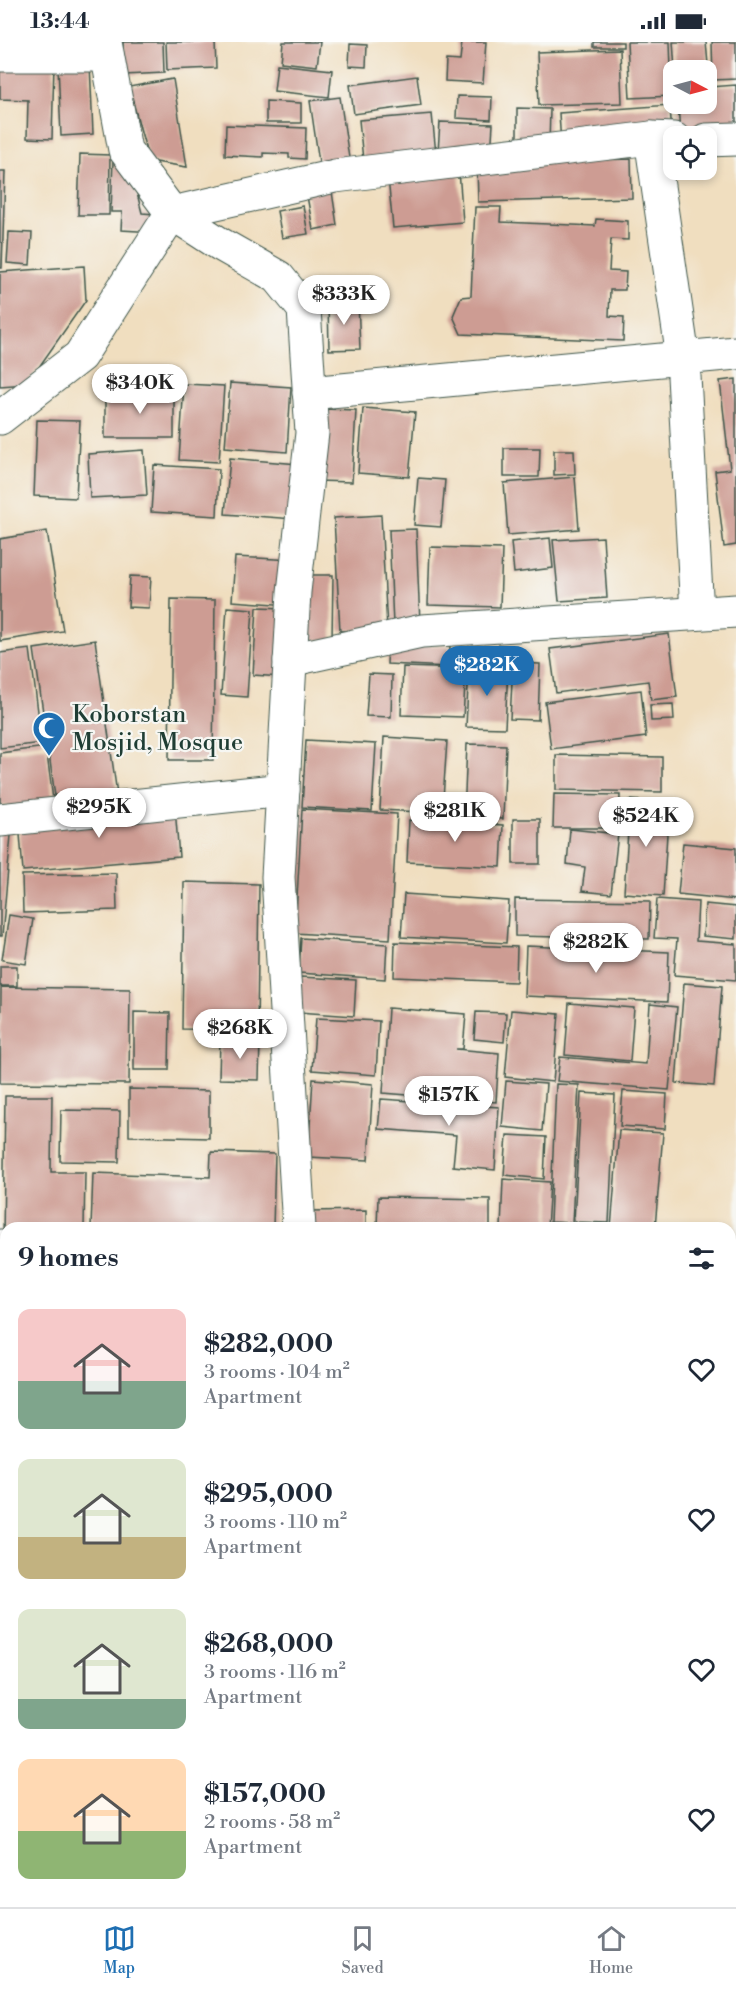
<!DOCTYPE html>
<html lang="en">
<head>
<meta charset="utf-8">
<style>
  :root { --surface:#fff; --page:#f6f6f7; --text:#1f2937; --muted:#747a83; --line:#e0e1e3; --accent:#1f6fb2 }
  body { margin:0; font-family:"Libre Bodoni",serif; background:var(--page); color:var(--text); height:100vh; display:flex; flex-direction:column; font-size:22px; white-space:nowrap }
  * { box-sizing:border-box; margin:0 }
  p { font-size:20px; color:var(--muted) }
  .icon { flex:none; width:33px; height:33px; fill:none; stroke:currentColor; stroke-width:2; stroke-linecap:round; stroke-linejoin:round }
  .map { position:relative; flex:1; overflow:hidden }
  .details { position:absolute; left:0px; top:1180px; width:736px; height:686px; display:flex; flex-direction:column; background:var(--surface); border-radius:18px 18px 0 0; box-shadow:0 3px 9px #0003 }
  .details>* { flex:none }
  .needle { width:39px; rotate:96deg }
  .buttons { position:absolute; left:663px; top:18px; display:grid; gap:12px }
  .buttons a { display:grid; place-items:center; width:54px; height:54px; border-radius:12px; background:var(--surface); box-shadow:0 3px 9px #0003; font-size:30px }
  .price { position:absolute; translate:-50% -51px; padding:0 14px; border-radius:21px; background:#fff; color:#222; font-size:20px; line-height:39px; filter:drop-shadow(0 2px 3px #0008) }
  .price::after { content:''; position:absolute; left:50%; top:36px; width:18px; height:14px; margin-left:-9px; background:inherit; clip-path:polygon(0 0,100% 0,50% 100%) }
  .price.current { background:var(--accent); color:#fff }
  ul { padding:0; list-style:none }
  li { display:flex; align-items:center; gap:18px; height:150px; padding:0 18px }
  li span { display:grid; place-items:center; flex:none; width:168px; height:120px; border-radius:12px; color:#555 }
  li>.icon { margin-inline-start:auto }
  span .icon { width:72px; height:72px; fill:#fffc; stroke-width:1 }
  li b { font-size:26px }
  h2 { display:flex; justify-content:space-between; align-items:center; height:72px; padding:0 18px; font-size:26px }
  .status { display:flex; justify-content:space-between; align-items:center; height:42px; padding:0 30px; background:var(--surface); direction:ltr }
  .status svg { height:16px; fill:currentColor }
  .tabs { display:flex; justify-content:space-around; align-items:center; height:84px; border-top:2px solid var(--line); background:var(--surface); font-size:16px; color:var(--muted) }
  .tabs a { display:grid; justify-items:center; gap:3px }
  .tabs .current { color:var(--accent) }
  .map>svg:first-child { display:block }
  .building { fill:#cd9c93 }
  .lines { fill:none; stroke-linecap:round; stroke-linejoin:round }
  .minor-casing { stroke:#3e5549; stroke-width:35 }
  .minor { stroke:#fff; stroke-width:33 }
  .labels { text-anchor:middle; stroke-width:4.5; stroke-linejoin:round; paint-order:stroke }
  .poi-label { font-size:24px; fill:#1f3d34; stroke:#f6f6f2; text-anchor:start }
</style>
</head>
<body>
<div class="status"><b>13:44</b><svg viewBox="0 0 49 12"><path d="M0 12V9h3v3zM5 12V6h3v6zM10 12V3h3v9zM15 12V0h3v12zM26 1h20v11H26zM47 4h2v5h-2z"/></svg></div>
<div class="map">
<svg width="736" height="1865" viewBox="0 0 736 1865">
  <rect width="100%" height="100%" fill="#f6f6f2"/>
  <filter id="ink" filterUnits="userSpaceOnUse"><feTurbulence type="fractalNoise" baseFrequency=".0167" numOctaves="2"/><feDisplacementMap in="SourceGraphic" scale="12" xChannelSelector="R" yChannelSelector="G"/><feConvolveMatrix kernelMatrix="1 2 1 2 8 2 1 2 1" color-interpolation-filters="sRGB"/></filter>
  <filter id="wash" filterUnits="userSpaceOnUse"><feTurbulence type="fractalNoise" baseFrequency=".008" numOctaves="4" result="noise"/><feDisplacementMap in="SourceGraphic" scale="24" xChannelSelector="R" yChannelSelector="G"/><feGaussianBlur stdDeviation="1.35" result="paint"/><feColorMatrix in="noise" values="0 0 0 0 0 0 0 0 0 0 0 0 0 0 0 0 0 1.4 0 .05"/><feComposite in="paint" operator="in"/></filter>
  <g filter="url(#wash)">
    <rect width="100%" height="100%" fill="#f0debf"/>
    <g id="blocks">
      <g class="building">
        <polygon points="123,0 163,0 164,31 124,33"/>
        <polygon points="166,0 215,0 216,26 167,28"/>
        <polygon points="283,0 320,0 317,24 281,20"/>
        <polygon points="462,0 486,0 483,41 445,39 446,18 460,19"/>
        <rect x="594" y="0" width="29" height="5"/>
        <polygon points="627,0 670,0 672,54 630,56"/>
        <polygon points="673,0 706,0 710,45 736,43 736,88 680,92 678,62 706,62 706,28 675,28"/>
        <polygon points="712,0 736,0 736,37 713,38"/>
        <polygon points="350,2 367,3 366,25 349,24"/>
        <polygon points="620,7 622,61 539,63 537,10"/>
        <polygon points="0,20 54,21 52,97 27,96 28,58 0,57"/>
        <polygon points="90,21 93,92 61,94 58,23"/>
        <polygon points="277,22 332,28 329,55 274,49"/>
        <polygon points="417,34 421,63 354,72 350,43"/>
        <polygon points="173,37 187,125 149,119 129,45"/>
        <polygon points="457,54 492,55 491,78 456,76"/>
        <polygon points="340,55 349,116 319,120 310,59"/>
        <polygon points="266,59 301,61 301,81 266,81"/>
        <polygon points="670,63 672,95 561,103 559,71"/>
        <polygon points="517,66 550,67 549,103 517,101"/>
        <polygon points="432,72 436,112 363,118 359,78"/>
        <polygon points="440,80 493,82 491,113 438,110"/>
        <polygon points="226,83 306,86 305,117 289,116 289,112 263,111 263,115 225,113"/>
        <polygon points="80,112 110,113 109,173 78,173"/>
        <polygon points="631,117 632,156 478,160 477,121"/>
        <polygon points="113,118 129,120 142,171 155,172 155,190 121,188 122,170 111,170"/>
        <polygon points="0,129 5,129 2,226 0,226"/>
        <polygon points="459,129 463,180 393,186 388,136"/>
        <polygon points="331,143 337,183 313,188 306,148"/>
        <polygon points="303,164 308,192 282,196 277,169"/>
        <polygon points="475,165 501,165 500,180 595,184 596,177 628,179 628,198 611,197 609,229 626,230 625,248 610,248 609,274 624,275 623,299 461,292 453,274 461,255 471,254"/>
        <polygon points="9,190 32,191 30,223 7,221"/>
        <polygon points="84,224 86,258 27,342 0,344 0,230"/>
        <polygon points="358,259 360,307 329,308 328,260"/>
        <polygon points="736,337 736,503 724,505 715,429 730,427 720,339"/>
        <polygon points="230,341 291,345 287,410 225,405"/>
        <polygon points="184,342 224,344 219,420 179,418"/>
        <rect x="105" y="350" width="69" height="46"/>
        <polygon points="363,366 415,370 409,435 358,431"/>
        <polygon points="321,367 356,368 352,440 317,439"/>
        <polygon points="37,378 80,379 76,456 34,454"/>
        <polygon points="504,406 540,406 539,435 504,435"/>
        <polygon points="144,408 147,453 90,456 88,412"/>
        <polygon points="554,408 574,408 575,432 554,433"/>
        <polygon points="230,416 298,422 294,477 225,472"/>
        <polygon points="154,423 219,427 217,474 151,470"/>
        <polygon points="575,435 579,487 508,493 504,441"/>
        <polygon points="418,436 445,438 441,485 414,483"/>
        <polygon points="381,473 387,587 340,589 334,476"/>
        <polygon points="416,487 420,582 393,583 389,488"/>
        <polygon points="47,489 63,589 0,599 0,497"/>
        <polygon points="603,495 607,556 559,559 553,498"/>
        <polygon points="550,496 553,526 514,531 511,500"/>
        <polygon points="430,505 502,507 500,565 428,563"/>
        <polygon points="235,515 294,518 290,563 232,559"/>
        <polygon points="301,533 333,533 332,598 301,598"/>
        <polygon points="130,534 151,535 149,566 128,565"/>
        <polygon points="171,557 215,558 213,718 169,718"/>
        <polygon points="227,565 253,567 247,655 221,653"/>
        <polygon points="257,565 286,566 282,635 253,633"/>
        <polygon points="669,592 677,655 651,658 648,639 556,651 550,607"/>
        <polygon points="95,598 117,752 56,761 34,607"/>
        <polygon points="388,601 450,604 449,625 387,622"/>
        <polygon points="30,607 42,701 0,706 0,611"/>
        <polygon points="513,621 540,622 538,678 510,677"/>
        <polygon points="469,624 508,626 505,686 466,685"/>
        <polygon points="403,625 466,627 463,675 401,673"/>
        <polygon points="369,632 392,633 391,675 366,674"/>
        <polygon points="641,648 646,695 551,707 545,660"/>
        <polygon points="673,662 674,678 651,679 650,663"/>
        <polygon points="384,695 447,699 442,771 380,768"/>
        <polygon points="306,698 376,702 372,769 302,765"/>
        <polygon points="467,702 506,703 503,777 464,775"/>
        <polygon points="46,705 54,765 0,764 0,711"/>
        <polygon points="556,713 662,715 662,750 556,748"/>
        <polygon points="554,752 620,753 619,786 553,786"/>
        <polygon points="630,758 669,761 663,854 624,851"/>
        <polygon points="175,766 179,815 23,829 19,780"/>
        <polygon points="302,767 397,772 390,897 295,891"/>
        <rect x="513" y="777" width="27" height="45"/>
        <polygon points="409,778 503,783 501,825 407,820"/>
        <polygon points="12,782 2,894 0,894 0,783"/>
        <polygon points="570,787 618,792 611,852 582,849 585,825 567,822"/>
        <polygon points="683,801 736,806 736,858 678,852"/>
        <polygon points="116,831 117,868 23,871 22,833"/>
        <polygon points="184,840 259,842 257,988 182,987"/>
        <polygon points="404,852 509,859 506,901 401,895"/>
        <polygon points="515,857 650,859 649,897 515,894"/>
        <polygon points="657,857 698,860 696,899 736,902 736,938 674,933 677,897 654,896"/>
        <polygon points="705,862 736,865 736,897 703,894"/>
        <polygon points="9,873 33,877 26,922 2,918"/>
        <polygon points="301,896 387,902 385,937 299,931"/>
        <polygon points="395,900 517,905 516,940 394,935"/>
        <polygon points="526,904 669,910 667,960 524,954"/>
        <rect x="0" y="924" width="17" height="20"/>
        <polygon points="300,935 356,938 354,974 298,970"/>
        <polygon points="684,941 722,944 714,1044 676,1041"/>
        <polygon points="1,945 130,947 129,1042 0,1041"/>
        <polygon points="569,961 634,966 630,1019 565,1013"/>
        <polygon points="650,962 677,965 669,1048 557,1039 560,1015 646,1022"/>
        <polygon points="388,966 466,972 463,1007 456,1007 499,1011 496,1060 383,1051"/>
        <polygon points="511,968 559,972 553,1040 505,1035"/>
        <polygon points="134,970 170,971 169,1028 134,1028"/>
        <polygon points="476,970 506,971 504,1000 474,997"/>
        <polygon points="316,976 379,979 376,1033 312,1028"/>
        <polygon points="220,997 260,998 259,1038 219,1037"/>
        <polygon points="313,1037 373,1042 368,1118 308,1115"/>
        <polygon points="506,1039 546,1042 542,1089 502,1085"/>
        <polygon points="556,1042 579,1043 572,1181 550,1180"/>
        <polygon points="129,1047 209,1049 209,1096 129,1094"/>
        <polygon points="623,1049 667,1052 665,1087 620,1084"/>
        <polygon points="581,1051 615,1053 609,1181 574,1180"/>
        <polygon points="5,1054 52,1054 51,1130 85,1130 84,1186 6,1186 6,1197 3,1197"/>
        <polygon points="381,1057 499,1065 495,1128 453,1124 456,1093 378,1087"/>
        <polygon points="61,1068 120,1069 119,1120 60,1119"/>
        <polygon points="619,1088 663,1091 655,1186 611,1186"/>
        <polygon points="507,1093 546,1095 544,1137 504,1133"/>
        <polygon points="211,1110 275,1112 273,1186 91,1186 93,1131 210,1135"/>
        <polygon points="503,1137 550,1140 547,1186 501,1186"/>
        <polygon points="378,1155 490,1157 490,1186 377,1186"/>
        <polygon points="366,1168 366,1186 312,1186 311,1169"/>
        <polygon points="551,1182 576,1183 576,1186 551,1186"/>
        <polygon points="730,1199 736,1200 736,1267 730,1266"/>
        <rect x="2" y="1216" width="4" height="27"/>
        <rect x="730" y="1448" width="6" height="36"/>
        <polygon points="6,1449 6,1495 0,1496 0,1450"/>
        <rect x="0" y="1501" width="6" height="64"/>
        <polygon points="6,1571 6,1624 0,1624 0,1572"/>
        <polygon points="6,1626 6,1675 0,1676 0,1627"/>
        <rect x="0" y="1682" width="6" height="39"/>
        <rect x="730" y="1721" width="6" height="43"/>
        <polygon points="0,1789 6,1790 6,1833 0,1833"/>
        <polygon points="730,1812 736,1812 736,1865 661,1865 661,1860 730,1860"/>
        <rect x="276" y="1860" width="62" height="5"/>
        <rect x="389" y="1860" width="52" height="5"/>
        <rect x="460" y="1860" width="58" height="5"/>
      </g>
    </g>
  </g>
  <g filter="url(#ink)">
    <use href="#blocks" fill-opacity="0" stroke="#3e5549" stroke-width="1.5"/>
    <g class="lines">
      <g class="minor-casing">
        <g id="minor">
          <polyline points="105,0 125,108 172,171 220,202 278,235 304,267 312,391 294,550 278,835 299,1186"/>
          <polyline points="0,13 107,13"/>
          <polyline points="651,96 683,316 697,571"/>
          <polyline points="706,98 736,97"/>
          <polyline points="309,351 736,311"/>
          <polyline points="0,376 80,314 172,171 335,134 651,96 674,97"/>
          <polyline points="290,618 422,589 736,569"/>
          <polyline points="0,778 283,748"/>
          <polyline points="0,1204 6,1204"/>
          <polyline points="730,1785 736,1785"/>
          <polyline points="347,1860 347,1865"/>
        </g>
      </g>
      <use href="#minor" class="minor"/>
    </g>
  </g>
  <defs>
    <g id="mosque-pin" transform="scale(1.725)"><path d="M0 17L-7.5 6A9.5 9.5 0 1 1 7.5 6Z" fill="#1f6fb2" stroke="#f6f6f2"/><path d="M3.5-4.9A6 6 0 1 0 3.5 4.9A5 5 0 1 1 3.5-4.9Z" fill="#fff"/></g>
  </defs>
  <g fill-rule="evenodd">
    <use href="#mosque-pin" x="49" y="686"/>
  </g>
  <g class="labels">
    <g class="poi-label">
      <text x="72" y="680">Koborstan<tspan x="72" dy="28">Mosjid, Mosque</tspan></text>
    </g>
  </g>
</svg>
<div class="buttons">
<a><svg class="needle" viewBox="-14 -14 28 28"><path d="M0-13l5 13h-10z" fill="#e53935"/><path d="M0 13l5-13h-10z" fill="#747a83"/></svg></a>
<a><svg class="icon" aria-label="locate" viewBox="0 0 24 24"><circle cx="12" cy="12" r="6"/><path d="M12 2v4M12 18v4M2 12h4M18 12h4"/></svg></a>
</div>
<b class="price" style="left:344px;top:284px">$333K</b>
<b class="price" style="left:140px;top:373px">$340K</b>
<b class="price current" style="left:487px;top:655px">$282K</b>
<b class="price" style="left:99px;top:797px">$295K</b>
<b class="price" style="left:455px;top:801px">$281K</b>
<b class="price" style="left:646px;top:806px">$524K</b>
<b class="price" style="left:596px;top:932px">$282K</b>
<b class="price" style="left:240px;top:1018px">$268K</b>
<b class="price" style="left:449px;top:1085px">$157K</b>
<section class="details">
<h2>9 homes<svg class="icon" aria-label="filters" viewBox="0 0 24 24"><path d="M4 7h16M4 17h16"/><circle cx="9" cy="7" r="2"/><circle cx="15" cy="17" r="2"/></svg></h2>
<ul>
<li><span style="background:linear-gradient(#f6c9c9 60%,#7fa58c 0)"><svg class="icon" aria-label="home" viewBox="0 0 24 24"><path d="M3 11l9-7 9 7M6 9v11h12V9"/></svg></span><div><b>$282,000</b><p>3 rooms · 104 m²</p><p>Apartment</p></div><svg class="icon" aria-label="heart" viewBox="0 0 24 24"><path d="M12 20l-8-8c-3-5 5-10 8-4 3-6 11-1 8 4z"/></svg></li>
<li><span style="background:linear-gradient(#dfe7d0 65%,#c2b280 0)"><svg class="icon" aria-label="home" viewBox="0 0 24 24"><path d="M3 11l9-7 9 7M6 9v11h12V9"/></svg></span><div><b>$295,000</b><p>3 rooms · 110 m²</p><p>Apartment</p></div><svg class="icon" aria-label="heart" viewBox="0 0 24 24"><path d="M12 20l-8-8c-3-5 5-10 8-4 3-6 11-1 8 4z"/></svg></li>
<li><span style="background:linear-gradient(#dfe7d0 75%,#7fa58c 0)"><svg class="icon" aria-label="home" viewBox="0 0 24 24"><path d="M3 11l9-7 9 7M6 9v11h12V9"/></svg></span><div><b>$268,000</b><p>3 rooms · 116 m²</p><p>Apartment</p></div><svg class="icon" aria-label="heart" viewBox="0 0 24 24"><path d="M12 20l-8-8c-3-5 5-10 8-4 3-6 11-1 8 4z"/></svg></li>
<li><span style="background:linear-gradient(#ffd9b3 60%,#8fb573 0)"><svg class="icon" aria-label="home" viewBox="0 0 24 24"><path d="M3 11l9-7 9 7M6 9v11h12V9"/></svg></span><div><b>$157,000</b><p>2 rooms · 58 m²</p><p>Apartment</p></div><svg class="icon" aria-label="heart" viewBox="0 0 24 24"><path d="M12 20l-8-8c-3-5 5-10 8-4 3-6 11-1 8 4z"/></svg></li>
</ul>
</section>
</div>
<nav class="tabs">
<a class="current"><svg class="icon" aria-label="map" viewBox="0 0 24 24"><path d="M3 6l6-2 6 2 6-2v14l-6 2-6-2-6 2zM9 4v14M15 6v14"/></svg>Map</a>
<a><svg class="icon" aria-label="saved" viewBox="0 0 24 24"><path d="M7 4h10v16l-5-4-5 4z"/></svg>Saved</a>
<a><svg class="icon" aria-label="home" viewBox="0 0 24 24"><path d="M3 11l9-7 9 7M6 9v11h12V9"/></svg>Home</a>
</nav>
</body>
</html>
